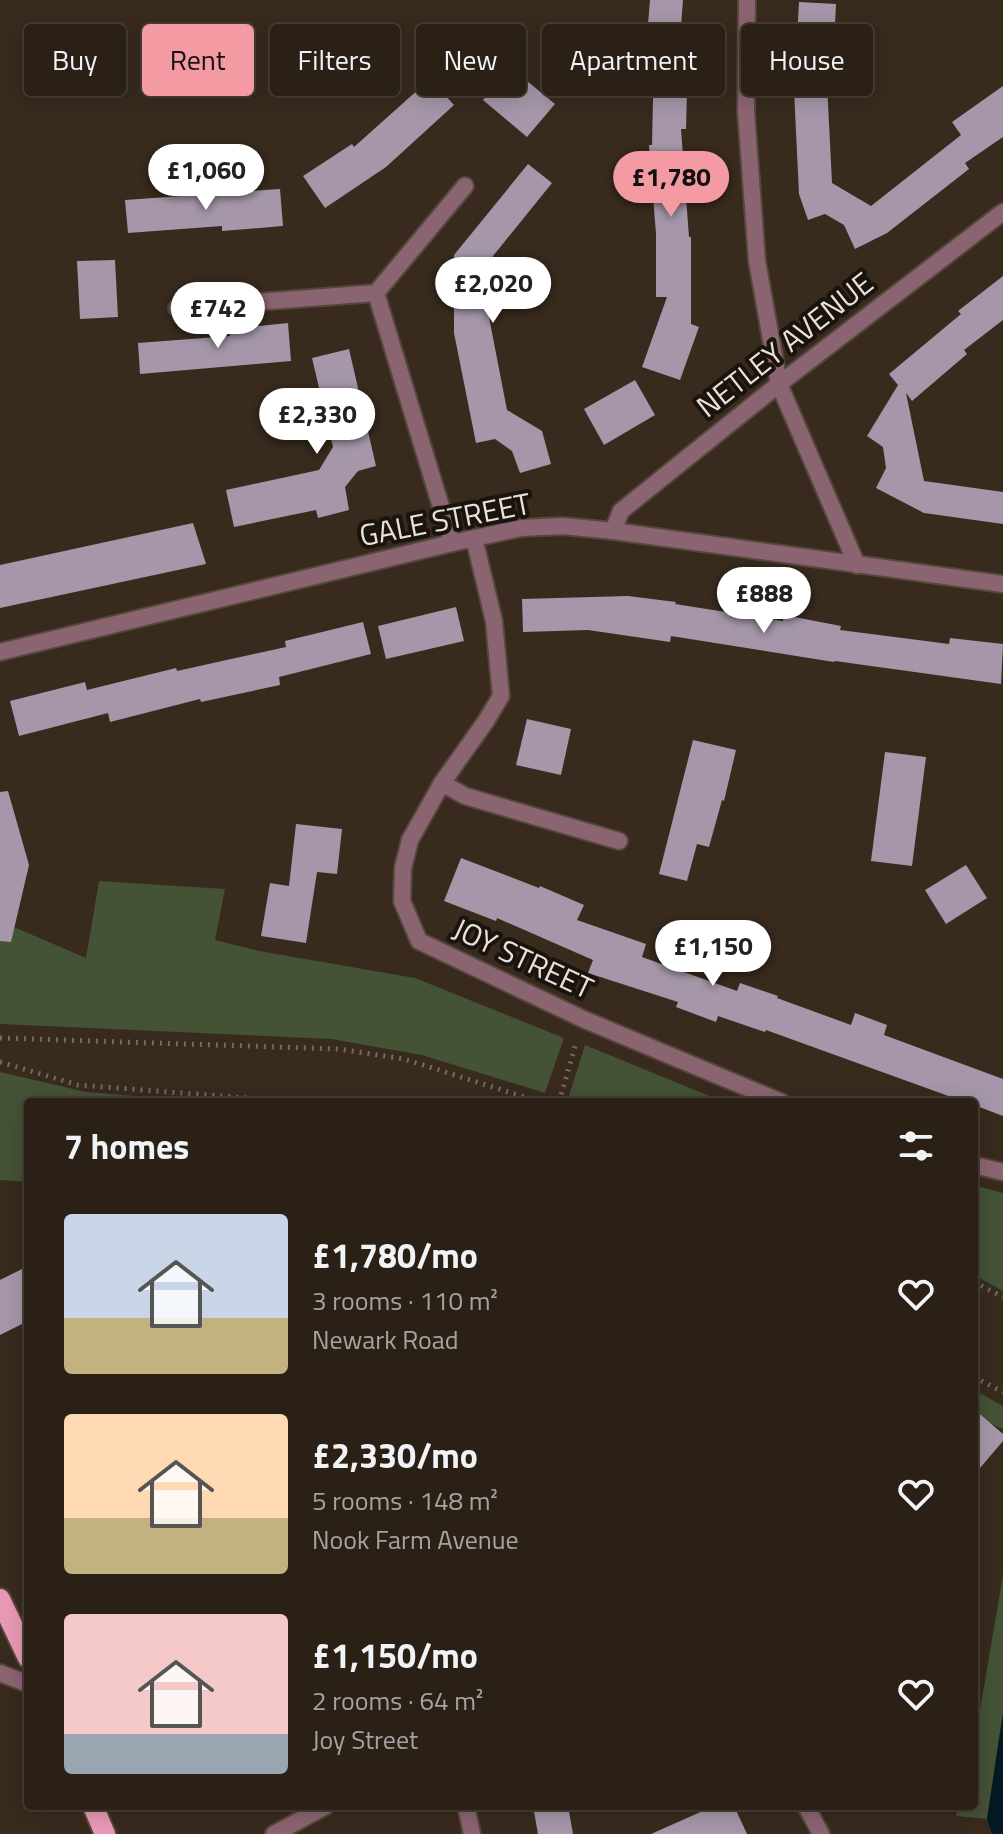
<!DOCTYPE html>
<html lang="en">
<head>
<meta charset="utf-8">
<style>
  :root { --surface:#2a2016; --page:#32281f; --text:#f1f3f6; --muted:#a5a3a1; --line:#463e35; --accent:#f49aa3 }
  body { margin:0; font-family:"Titillium Web",sans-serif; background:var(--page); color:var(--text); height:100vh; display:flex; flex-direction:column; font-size:30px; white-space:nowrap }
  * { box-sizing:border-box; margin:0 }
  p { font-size:26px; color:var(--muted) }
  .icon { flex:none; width:44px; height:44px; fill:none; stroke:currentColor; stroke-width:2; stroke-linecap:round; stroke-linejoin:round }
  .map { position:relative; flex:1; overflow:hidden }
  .sheet { position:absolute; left:24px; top:1098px; width:954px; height:712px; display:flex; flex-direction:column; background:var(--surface); border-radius:8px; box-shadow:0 4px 20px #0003,0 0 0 2px var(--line) }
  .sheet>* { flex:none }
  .banner { position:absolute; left:24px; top:24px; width:956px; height:72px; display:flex; gap:16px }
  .price { position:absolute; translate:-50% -68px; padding:0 18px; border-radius:28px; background:#fff; color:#222; font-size:26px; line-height:52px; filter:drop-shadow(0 2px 4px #0008) }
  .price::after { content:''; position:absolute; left:50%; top:48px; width:24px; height:18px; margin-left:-12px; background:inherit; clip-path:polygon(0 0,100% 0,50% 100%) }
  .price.selected { background:var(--accent); color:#111 }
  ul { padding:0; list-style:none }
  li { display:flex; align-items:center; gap:24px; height:200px; padding:0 40px }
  li span { display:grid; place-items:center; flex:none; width:224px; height:160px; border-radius:8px; color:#555 }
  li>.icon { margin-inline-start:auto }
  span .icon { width:96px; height:96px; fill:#fffc; stroke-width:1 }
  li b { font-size:34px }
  h2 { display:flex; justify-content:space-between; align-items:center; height:96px; padding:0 40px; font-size:34px }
  .chip { padding:0 28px; border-radius:8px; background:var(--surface); box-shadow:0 4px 20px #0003,0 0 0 2px var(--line); font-size:28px; line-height:72px }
  .chip.selected { background:var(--accent); color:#111 }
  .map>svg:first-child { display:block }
  .green { fill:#445236 }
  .water { fill:#031a24 }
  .building { fill:#a597a9 }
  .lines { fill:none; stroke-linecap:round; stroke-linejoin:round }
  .service-casing { stroke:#55473b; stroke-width:20 }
  .minor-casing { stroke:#55473b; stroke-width:20 }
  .tertiary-casing { stroke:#55473b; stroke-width:20 }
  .primary-casing { stroke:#55473b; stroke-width:24 }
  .path { stroke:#776b60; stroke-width:5; stroke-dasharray:2 6; stroke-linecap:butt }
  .service { stroke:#8b6472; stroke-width:16 }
  .minor { stroke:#8b6472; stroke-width:16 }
  .tertiary { stroke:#8b6472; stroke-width:16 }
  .primary { stroke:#e899b7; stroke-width:20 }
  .labels { text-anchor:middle; stroke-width:8; stroke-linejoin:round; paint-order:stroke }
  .street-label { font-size:30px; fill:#ebe1d9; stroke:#1a140e }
</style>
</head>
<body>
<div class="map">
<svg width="1003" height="1834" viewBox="0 0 1003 1834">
  <rect width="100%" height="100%" fill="#382a1d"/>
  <g class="green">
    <polygon points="99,881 225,889 215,940 259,951 415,978 564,1038 545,1093 422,1055 331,1039 0,1024 0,921 86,958"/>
    <polygon points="585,1045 724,1102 578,1102 568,1099"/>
    <polygon points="0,1072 86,1092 207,1102 28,1102 28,1182 0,1180"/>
    <polygon points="974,1185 1003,1193 1003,1291 974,1275"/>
    <polygon points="974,1390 1003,1406 1003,1429 974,1416"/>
    <polygon points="1003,1575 1003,1713 987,1819 956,1816 959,1806 974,1806 974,1745"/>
  </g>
  <polygon class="water" points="1003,1713 1003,1834 992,1834 987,1819"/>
  <g class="building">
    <polygon points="650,0 683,0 680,40 647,37"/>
    <polygon points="799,2 836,4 833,65 826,64 832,183 871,206 961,135 952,122 1003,86 1003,137 965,163 969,169 887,233 855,249 844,225 825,214 808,220 799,194 794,90"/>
    <polygon points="654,54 688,55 686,129 681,129 689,237 691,237 691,324 699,327 680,380 642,367 667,297 656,297 656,234 649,145 652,145"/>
    <polygon points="510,67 555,104 527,137 483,100"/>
    <polygon points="430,79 454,105 386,167 325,208 303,176 352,144 354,147"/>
    <polygon points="528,164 552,183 493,256 493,307 487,307 507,410 542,431 551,464 520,473 512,451 495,439 476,443 454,333 454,255"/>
    <polygon points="280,189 283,226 222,231 222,226 128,233 125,200"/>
    <polygon points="115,260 118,317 80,319 77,261"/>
    <polygon points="1003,276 1003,320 964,350 967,354 912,401 906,393 924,481 1003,492 1003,524 924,513 876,488 886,468 883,447 867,436 898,385 889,374 961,314 958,311"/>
    <polygon points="288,323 291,361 140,374 138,343 230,336 229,329"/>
    <polygon points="349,349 376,466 358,471 345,487 349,510 318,518 316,510 234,527 226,490 319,470 333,447 312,358"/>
    <polygon points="635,380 655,415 604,445 584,409"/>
    <polygon points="193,523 206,564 0,608 0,565"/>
    <polygon points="628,596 676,602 675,604 783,621 784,615 841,626 840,630 949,644 950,638 1003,644 1001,684 835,661 834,662 671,636 670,642 588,630 523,632 522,599"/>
    <polygon points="456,607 464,641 386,659 378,626"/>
    <polygon points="363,622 371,654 279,677 280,685 201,702 200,699 110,722 108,713 19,736 10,701 85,682 87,690 176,668 177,671 286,647 285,641"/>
    <polygon points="527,719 571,729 561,775 516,765"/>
    <polygon points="693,740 736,750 724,801 722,800 709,847 697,844 687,881 659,874"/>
    <polygon points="885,752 926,757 912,866 871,861"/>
    <polygon points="8,791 29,865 11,942 0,941 0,792"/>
    <polygon points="296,824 342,829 337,874 317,872 306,943 261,936 270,883 289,886"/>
    <polygon points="461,858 539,888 540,886 584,905 577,920 646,944 642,957 737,991 740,983 778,996 777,998 851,1025 855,1013 887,1025 884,1035 1003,1079 1003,1116 974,1105 974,1102 965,1102 766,1030 765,1032 718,1016 716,1022 676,1007 678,1002 588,973 593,960 497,918 496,921 444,901"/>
    <polygon points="966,865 987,898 946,924 925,890"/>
    <polygon points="28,1266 28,1321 0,1335 0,1280"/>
    <polygon points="974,1409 1003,1434 1003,1441 974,1475"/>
    <polygon points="533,1806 568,1806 573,1834 538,1834"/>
    <polygon points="714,1806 734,1806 747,1834 651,1834"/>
  </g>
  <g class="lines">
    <g class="service-casing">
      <polyline id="service" points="442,783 486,721 501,696 494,621 474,538"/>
    </g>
    <g class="minor-casing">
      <g id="minor">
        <polyline points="747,0 746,112 757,261 779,384 857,565"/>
        <polyline points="177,308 376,293"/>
        <polyline points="613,531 621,511 779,384 1003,212"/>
        <polyline points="452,543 376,293 465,186"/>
        <polyline points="0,652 452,543 521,528 563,526 613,531 1003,584"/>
        <polyline points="619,841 465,796 442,783 410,840 403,868 402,901 419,941 583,1019 781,1102"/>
        <polyline points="974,1165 1003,1172"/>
        <polyline points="466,1806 472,1834"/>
        <polyline points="806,1806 821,1834"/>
        <polyline points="274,1834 326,1806"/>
      </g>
    </g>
    <g class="tertiary-casing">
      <polyline id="tertiary" points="0,1673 28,1684"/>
    </g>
    <g class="primary-casing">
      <g id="primary">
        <polyline points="0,1599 28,1658"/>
        <polyline points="93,1806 105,1834"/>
      </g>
    </g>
    <g class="path">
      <polyline points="0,1038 339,1049 404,1059 540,1102"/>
      <polyline points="0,1062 78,1085 300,1102"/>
      <polyline points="559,1102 576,1043"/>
      <polyline points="974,1282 1003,1297"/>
      <polyline points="974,1377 1003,1392"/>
    </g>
    <use href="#service" class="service"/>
    <use href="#minor" class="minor"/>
    <use href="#tertiary" class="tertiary"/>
    <use href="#primary" class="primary"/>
  </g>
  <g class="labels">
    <g class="street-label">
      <text transform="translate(785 345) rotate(-38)" y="10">NETLEY AVENUE</text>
      <text transform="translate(445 520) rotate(-11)" y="10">GALE STREET</text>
      <text transform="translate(523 959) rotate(25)" y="10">JOY STREET</text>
    </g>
  </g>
</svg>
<b class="price" style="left:206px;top:212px">£1,060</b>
<b class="price selected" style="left:671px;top:219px">£1,780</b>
<b class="price" style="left:493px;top:325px">£2,020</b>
<b class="price" style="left:218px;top:350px">£742</b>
<b class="price" style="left:317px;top:456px">£2,330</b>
<b class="price" style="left:764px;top:635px">£888</b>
<b class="price" style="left:713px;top:988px">£1,150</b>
<div class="banner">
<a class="chip">Buy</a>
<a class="chip selected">Rent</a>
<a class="chip">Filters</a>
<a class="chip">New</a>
<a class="chip">Apartment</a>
<a class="chip">House</a>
</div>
<section class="sheet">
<h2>7 homes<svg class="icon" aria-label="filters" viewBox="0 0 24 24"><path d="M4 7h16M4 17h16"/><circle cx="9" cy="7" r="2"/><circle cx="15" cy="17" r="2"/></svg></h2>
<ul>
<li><span style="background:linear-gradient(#c9d6e8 65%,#c2b280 0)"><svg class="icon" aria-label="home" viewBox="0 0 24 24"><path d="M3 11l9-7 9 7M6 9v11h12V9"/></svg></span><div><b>£1,780/mo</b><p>3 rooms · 110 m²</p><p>Newark Road</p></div><svg class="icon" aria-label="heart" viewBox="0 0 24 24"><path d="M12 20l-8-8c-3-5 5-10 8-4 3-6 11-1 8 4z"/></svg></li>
<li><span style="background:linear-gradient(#ffd9b3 65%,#c2b280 0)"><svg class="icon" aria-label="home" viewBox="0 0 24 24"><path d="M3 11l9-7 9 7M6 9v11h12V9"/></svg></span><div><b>£2,330/mo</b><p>5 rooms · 148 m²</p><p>Nook Farm Avenue</p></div><svg class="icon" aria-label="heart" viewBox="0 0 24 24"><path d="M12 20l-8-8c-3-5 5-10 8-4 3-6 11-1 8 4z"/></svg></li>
<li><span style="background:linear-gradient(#f6c9c9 75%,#9aa5b1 0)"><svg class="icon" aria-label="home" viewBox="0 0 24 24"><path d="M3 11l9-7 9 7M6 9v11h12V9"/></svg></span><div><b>£1,150/mo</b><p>2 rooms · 64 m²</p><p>Joy Street</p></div><svg class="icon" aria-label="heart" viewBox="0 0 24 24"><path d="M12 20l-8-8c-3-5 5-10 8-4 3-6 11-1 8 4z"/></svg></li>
</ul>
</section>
</div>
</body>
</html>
